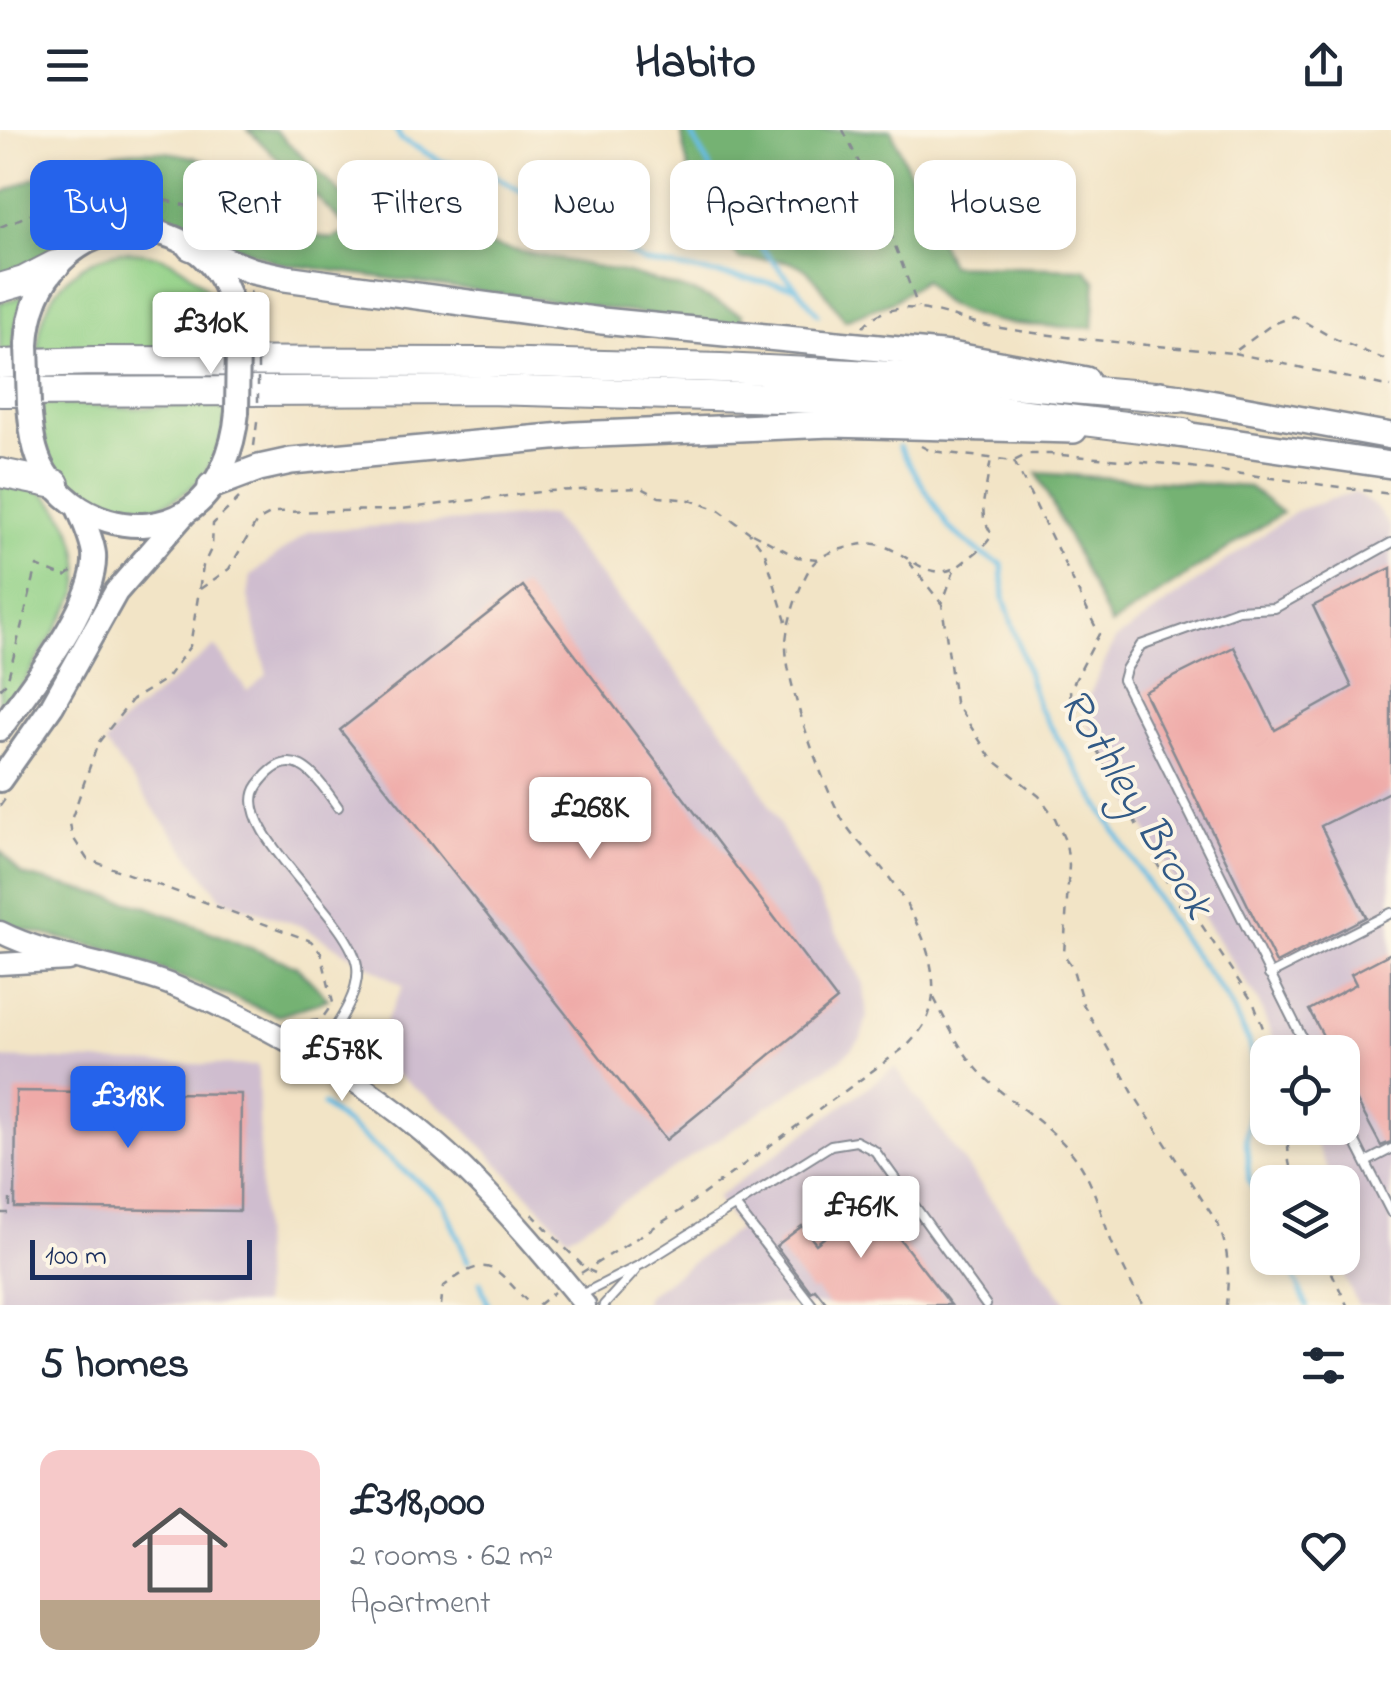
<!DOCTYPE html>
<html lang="en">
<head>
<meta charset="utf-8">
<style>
  :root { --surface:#fff; --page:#f2f2f3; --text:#1f2937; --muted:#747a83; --line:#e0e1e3; --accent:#2563eb }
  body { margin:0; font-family:"Indie Flower",sans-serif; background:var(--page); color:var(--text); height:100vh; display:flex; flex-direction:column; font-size:38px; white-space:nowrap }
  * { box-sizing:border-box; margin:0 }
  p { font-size:32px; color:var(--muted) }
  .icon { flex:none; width:55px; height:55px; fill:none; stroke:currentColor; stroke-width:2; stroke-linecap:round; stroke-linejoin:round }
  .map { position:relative; height:1175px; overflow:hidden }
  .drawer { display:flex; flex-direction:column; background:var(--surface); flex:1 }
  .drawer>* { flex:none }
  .hud { position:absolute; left:30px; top:30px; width:1332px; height:90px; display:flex; gap:20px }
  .fabs { position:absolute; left:1250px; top:905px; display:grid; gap:20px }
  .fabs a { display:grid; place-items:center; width:110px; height:110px; border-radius:20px; background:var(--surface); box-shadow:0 5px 15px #0003; font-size:50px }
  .scale { position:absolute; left:30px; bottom:25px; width:222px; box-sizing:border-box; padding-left:10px; border:5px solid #1b2f5e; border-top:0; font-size:28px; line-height:35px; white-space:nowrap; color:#1b2f5e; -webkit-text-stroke:8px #fcf5e5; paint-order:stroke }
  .price { position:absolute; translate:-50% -85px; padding:0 22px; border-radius:10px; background:#fff; color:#222; font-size:32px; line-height:65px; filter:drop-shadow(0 2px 5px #0008) }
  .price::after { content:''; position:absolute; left:50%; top:60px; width:30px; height:22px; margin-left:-15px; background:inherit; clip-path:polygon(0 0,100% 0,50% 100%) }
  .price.active { background:var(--accent); color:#fff }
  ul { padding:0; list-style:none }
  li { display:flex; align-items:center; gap:30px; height:250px; padding:0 40px }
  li+li { border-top:2px solid var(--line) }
  li span { display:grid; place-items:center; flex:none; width:280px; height:200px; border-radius:20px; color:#555 }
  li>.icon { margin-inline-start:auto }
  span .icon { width:120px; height:120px; fill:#fffc; stroke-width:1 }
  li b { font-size:42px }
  h2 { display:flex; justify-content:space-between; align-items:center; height:120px; padding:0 40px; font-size:42px }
  .pill { padding:0 35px; border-radius:20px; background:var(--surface); box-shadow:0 5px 15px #0003; font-size:35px; line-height:90px }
  .pill.active { background:var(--accent); color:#fff }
  header { display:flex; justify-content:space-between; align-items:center; height:130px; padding:0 40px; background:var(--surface); font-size:45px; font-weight:800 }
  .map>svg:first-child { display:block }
  .industrial { fill:#cfbdcf }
  .green { fill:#91d086; stroke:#568072; stroke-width:2.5 }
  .forest { fill:#74b273; stroke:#487068; stroke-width:2.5 }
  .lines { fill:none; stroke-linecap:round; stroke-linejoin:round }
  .stream { stroke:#68bee5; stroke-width:5 }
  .building { fill:#efaaa8 }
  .service-casing { stroke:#868a92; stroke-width:12 }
  .tertiary-casing { stroke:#868a92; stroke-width:25 }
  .secondary-casing { stroke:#868a92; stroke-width:28 }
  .trunk-casing { stroke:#868a92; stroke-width:30 }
  .motorway-casing { stroke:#868a92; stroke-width:32 }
  .path { stroke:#868a92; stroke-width:2.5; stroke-dasharray:8 8; stroke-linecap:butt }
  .service { stroke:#fff; stroke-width:8 }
  .tertiary { stroke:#fff; stroke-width:20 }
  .secondary { stroke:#fff; stroke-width:22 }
  .trunk { stroke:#fff; stroke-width:25 }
  .motorway { stroke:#fff; stroke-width:28 }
  .secondary-bridge-casing { stroke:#868a92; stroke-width:28; stroke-linecap:butt }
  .path-bridge { stroke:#868a92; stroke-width:2.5; stroke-dasharray:8 8; stroke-linecap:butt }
  .secondary-bridge { stroke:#fff; stroke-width:22 }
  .labels { text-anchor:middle; stroke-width:8; stroke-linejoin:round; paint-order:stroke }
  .water-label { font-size:45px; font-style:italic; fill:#325a86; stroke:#fcf5e5 }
</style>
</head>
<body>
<header><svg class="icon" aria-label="menu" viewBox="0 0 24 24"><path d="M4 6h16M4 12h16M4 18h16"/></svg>Habito<svg class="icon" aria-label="share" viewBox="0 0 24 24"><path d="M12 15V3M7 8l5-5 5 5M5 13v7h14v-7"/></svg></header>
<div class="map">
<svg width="1391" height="1175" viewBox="0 0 1391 1175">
  <rect width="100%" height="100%" fill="#fcf5e5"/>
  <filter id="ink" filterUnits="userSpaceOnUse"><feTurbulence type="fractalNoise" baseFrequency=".01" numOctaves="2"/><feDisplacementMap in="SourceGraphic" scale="20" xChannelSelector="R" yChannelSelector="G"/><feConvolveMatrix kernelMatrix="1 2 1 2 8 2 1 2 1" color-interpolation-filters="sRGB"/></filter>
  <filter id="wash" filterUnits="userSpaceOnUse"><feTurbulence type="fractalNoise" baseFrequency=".0048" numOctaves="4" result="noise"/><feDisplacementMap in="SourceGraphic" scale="40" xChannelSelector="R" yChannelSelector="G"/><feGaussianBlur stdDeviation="2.25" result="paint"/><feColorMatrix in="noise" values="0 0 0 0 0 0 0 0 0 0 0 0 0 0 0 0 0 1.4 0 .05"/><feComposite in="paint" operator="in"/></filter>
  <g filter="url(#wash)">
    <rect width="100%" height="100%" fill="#f2e4c6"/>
    <g class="industrial">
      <polygon points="1354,362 1377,378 1391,398 1391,1175 1358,1175 1335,1128 1342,1128 1343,1085 1346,1083 1343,1074 1342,1052 1333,1052 1309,998 1342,998 1342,922 1278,922 1258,871 1200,783 1184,768 1082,581 1115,510 1298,380"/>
      <polygon points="551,385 742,623 864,854 867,887 861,909 841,929 568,1107 453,986 369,925 403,856 301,796 222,769 105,614 119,595 215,516 247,561 267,545 248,467 251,445 309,401"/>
      <polygon points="0,928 258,936 263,1175 0,1175"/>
      <polygon points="895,937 1068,1175 645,1175 645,1167 738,1099 716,1068"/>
    </g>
    <g class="green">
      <path d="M119 122C180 119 225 160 226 221H38C39 170 69 133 119 122Z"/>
      <polygon points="25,166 16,195 13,222 0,223 0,172"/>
      <path d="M226 272C228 398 72 417 43 312 39 300 40 286 39 273L135 278Z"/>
      <path d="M0 348C13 353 36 356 46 365 74 391 84 427 78 463L0 592Z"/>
    </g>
    <g class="forest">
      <path d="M248 0H275L365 87 409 99 628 143 697 163 742 184 743 198 278 133 185 96 146 87 97 96 36 132 0 145V64C80 25 155 0 238 45 259 59 273 84 294 98 304 104 320 106 331 109L351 101Z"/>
      <path d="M686 0H734L741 5 801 0H891L950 135 1085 139 1096 152 1093 198C1044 196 989 198 945 173 937 168 930 157 924 150L894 171 845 190C805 137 811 126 740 130 707 90 687 56 682 4Z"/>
      <polygon points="1037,343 1249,357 1282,383 1111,495"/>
      <polygon points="0,720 22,745 145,776 296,836 328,869 279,886 113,821 0,794"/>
    </g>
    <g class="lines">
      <g class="stream">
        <polyline points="396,0 401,9 443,32 484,40 644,132 796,157 818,184"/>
        <polyline points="689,0 741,95 796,157"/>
        <polyline points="899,317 949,398 983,425 1002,434 1004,468 1038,576 1179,805 1226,867 1248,910 1255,940 1246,1008 1249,1050 1268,1085"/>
        <polyline points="323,975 443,1072 468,1131"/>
        <polyline points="1285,1128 1307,1175"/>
        <polyline points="480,1152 488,1175"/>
      </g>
    </g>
    <g id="blocks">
      <g class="building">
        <polygon points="1391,438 1391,661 1321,696 1366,787 1276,833 1144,562 1234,517 1275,600 1352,557 1313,476"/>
        <polygon points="523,456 837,870 666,1010 340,600"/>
        <polygon points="1391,823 1391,1012 1381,1016 1342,943 1342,922 1332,922 1309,880 1356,854 1351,844"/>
        <polygon points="16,961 241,964 240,1081 15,1078"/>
        <polygon points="854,1050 951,1175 828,1175 815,1159 811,1162 776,1116 802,1096 816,1114 854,1084 837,1063"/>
      </g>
    </g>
  </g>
  <g filter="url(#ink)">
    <use href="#blocks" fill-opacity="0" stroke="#868a92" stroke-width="2.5"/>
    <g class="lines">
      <g class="service-casing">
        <g id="service">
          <polyline points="1269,845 1391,783"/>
          <polyline points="1309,922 1123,550 1126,539 1141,515 1238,480 1275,478 1391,413"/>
          <path d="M317 926C332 901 361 866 357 836 350 785 227 698 258 655 292 608 316 646 338 677"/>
          <polyline points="1342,986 1391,1082"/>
          <polyline points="1366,1032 1391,1019"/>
          <polyline points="736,1077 812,1175"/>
          <polyline points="579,1166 642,1134 831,1015 856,1011 875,1021 986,1175"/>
          <polyline points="604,1175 635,1141"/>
        </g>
      </g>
      <g class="tertiary-casing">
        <g id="tertiary">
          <path d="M0 802C51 828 120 834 174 856 278 899 382 960 463 1038 507 1081 546 1128 585 1175"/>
          <polyline points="0,834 68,830"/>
        </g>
      </g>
      <g class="secondary-casing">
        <g id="secondary">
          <path d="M27 215C34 67 231 58 238 212"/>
          <path d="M29 275C31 298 33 322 45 342 73 389 138 411 186 382 219 362 234 317 237 282"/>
          <path d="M0 599C29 558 98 474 94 424 92 409 85 394 79 380"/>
          <polyline points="0,650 52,576 116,462 185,383"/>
        </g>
      </g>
      <g class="trunk-casing">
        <g id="trunk">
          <polyline points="190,117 253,141 285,148 602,191 951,225 1086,250"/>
          <polyline points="1160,264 1391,306"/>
          <polyline points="1164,302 1391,335"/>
          <polyline points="211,356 259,338 291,331 574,305 831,294 1074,300"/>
        </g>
      </g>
      <g class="motorway-casing">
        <g id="motorway">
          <polyline points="0,158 24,151 55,135"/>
          <polyline points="0,234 93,231 486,232 721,238 940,248 1179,268"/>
          <polyline points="0,262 488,260 929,272 1183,303"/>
          <polyline points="0,343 55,354"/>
        </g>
      </g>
      <g class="path">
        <polyline points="843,0 879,73 918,177"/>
        <polyline points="0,97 105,54 195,78 234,112"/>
        <polyline points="250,161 257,191"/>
        <path d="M863 197C875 181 899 176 919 179 944 182 969 193 994 197 1073 210 1153 215 1233 223L1271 195 1294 186 1335 209 1383 229 1391 224"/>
        <polyline points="1234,223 1391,257"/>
        <polyline points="254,316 258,285"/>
        <polyline points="921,316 931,321 1014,331 1028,324 1050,324 1168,334 1391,364"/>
        <polyline points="1014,331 1099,504 1070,560 1071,571 1178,773 1197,788 1254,874 1272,922"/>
        <polyline points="239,368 213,394 212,417 203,436 190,516 166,549 132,570 98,613 70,693 72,706 87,729 311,811 321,823 333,873 321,890 293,893"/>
        <polyline points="752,403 797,427 818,429"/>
        <polyline points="909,432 941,473"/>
        <path d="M954 441 942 474 955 572 991 628 1039 666 1055 688 1066 713 1069 735 1064 825 1072 836 1083 874 1134 965 1218 1094C1230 1123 1229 1144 1226 1175"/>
        <polyline points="200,459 229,439 257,391 274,382 393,380 548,361 642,358 659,367 690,370 719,380 749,402 765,423 788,498"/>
        <polyline points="0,559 7,552 37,436 65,447 73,441"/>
        <polyline points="0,676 5,669"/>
        <path d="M934 868C947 893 959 919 978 940 1006 971 1045 990 1071 1022 1094 1050 1099 1080 1112 1113 1121 1134 1132 1155 1143 1175"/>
        <polyline points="346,902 353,913 354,928 361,934"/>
        <polyline points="1287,998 1289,1032 1294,1052"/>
        <polyline points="0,1083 10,1083 10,1064 15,1064"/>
        <polyline points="532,1084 586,1139 595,1143"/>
        <polyline points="1325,1128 1347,1175"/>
        <path d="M581 1143 680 1081 908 915C916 906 925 896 929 884 945 838 912 777 885 742 872 725 853 708 842 689 823 655 785 552 786 515 786 494 800 452 812 435 819 427 828 423 838 420 850 417 863 412 875 414 909 419 929 461 965 431 975 423 986 416 992 405L984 390 983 374 991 329"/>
        <path d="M441 1175 443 1157C493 1118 496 1142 531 1175"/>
        <polyline points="538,1175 554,1162"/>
      </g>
      <use href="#service" class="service"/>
      <use href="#tertiary" class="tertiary"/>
      <use href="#secondary" class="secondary"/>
      <use href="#trunk" class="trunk"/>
      <use href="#motorway" class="motorway"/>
      <g class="secondary-bridge-casing">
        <g id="secondary-bridge">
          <polyline points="27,215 29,275"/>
          <polyline points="237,282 238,212"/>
        </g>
      </g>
      <g class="path-bridge">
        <polyline points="257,191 258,209"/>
        <polyline points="258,232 258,278"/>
      </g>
      <use href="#secondary-bridge" class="secondary-bridge"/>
    </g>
  </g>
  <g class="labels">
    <g class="water-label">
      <text transform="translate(1139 672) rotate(59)" y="16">Rothley Brook</text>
    </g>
  </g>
</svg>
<div class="fabs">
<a><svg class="icon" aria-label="locate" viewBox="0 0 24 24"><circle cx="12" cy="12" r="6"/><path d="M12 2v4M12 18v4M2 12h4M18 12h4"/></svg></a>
<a><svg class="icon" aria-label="layers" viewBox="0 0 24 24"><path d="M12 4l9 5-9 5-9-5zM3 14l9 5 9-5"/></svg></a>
</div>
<div class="scale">100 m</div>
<b class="price" style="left:211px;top:247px">£310K</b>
<b class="price" style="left:590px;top:732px">£268K</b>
<b class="price" style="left:342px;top:974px">£578K</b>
<b class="price active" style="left:128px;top:1021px">£318K</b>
<b class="price" style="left:861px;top:1131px">£761K</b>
<div class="hud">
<a class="pill active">Buy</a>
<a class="pill">Rent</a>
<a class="pill">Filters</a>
<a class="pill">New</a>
<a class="pill">Apartment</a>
<a class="pill">House</a>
</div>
</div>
<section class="drawer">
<h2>5 homes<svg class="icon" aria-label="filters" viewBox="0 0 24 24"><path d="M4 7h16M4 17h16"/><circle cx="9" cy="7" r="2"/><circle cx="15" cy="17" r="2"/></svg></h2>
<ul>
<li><span style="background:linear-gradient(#f6c9c9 75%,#b9a48a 0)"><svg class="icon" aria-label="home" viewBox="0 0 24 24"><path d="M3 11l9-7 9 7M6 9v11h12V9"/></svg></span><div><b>£318,000</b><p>2 rooms · 62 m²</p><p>Apartment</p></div><svg class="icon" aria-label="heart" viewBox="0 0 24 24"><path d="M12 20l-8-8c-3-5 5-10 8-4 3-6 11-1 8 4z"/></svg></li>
</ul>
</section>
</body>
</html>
